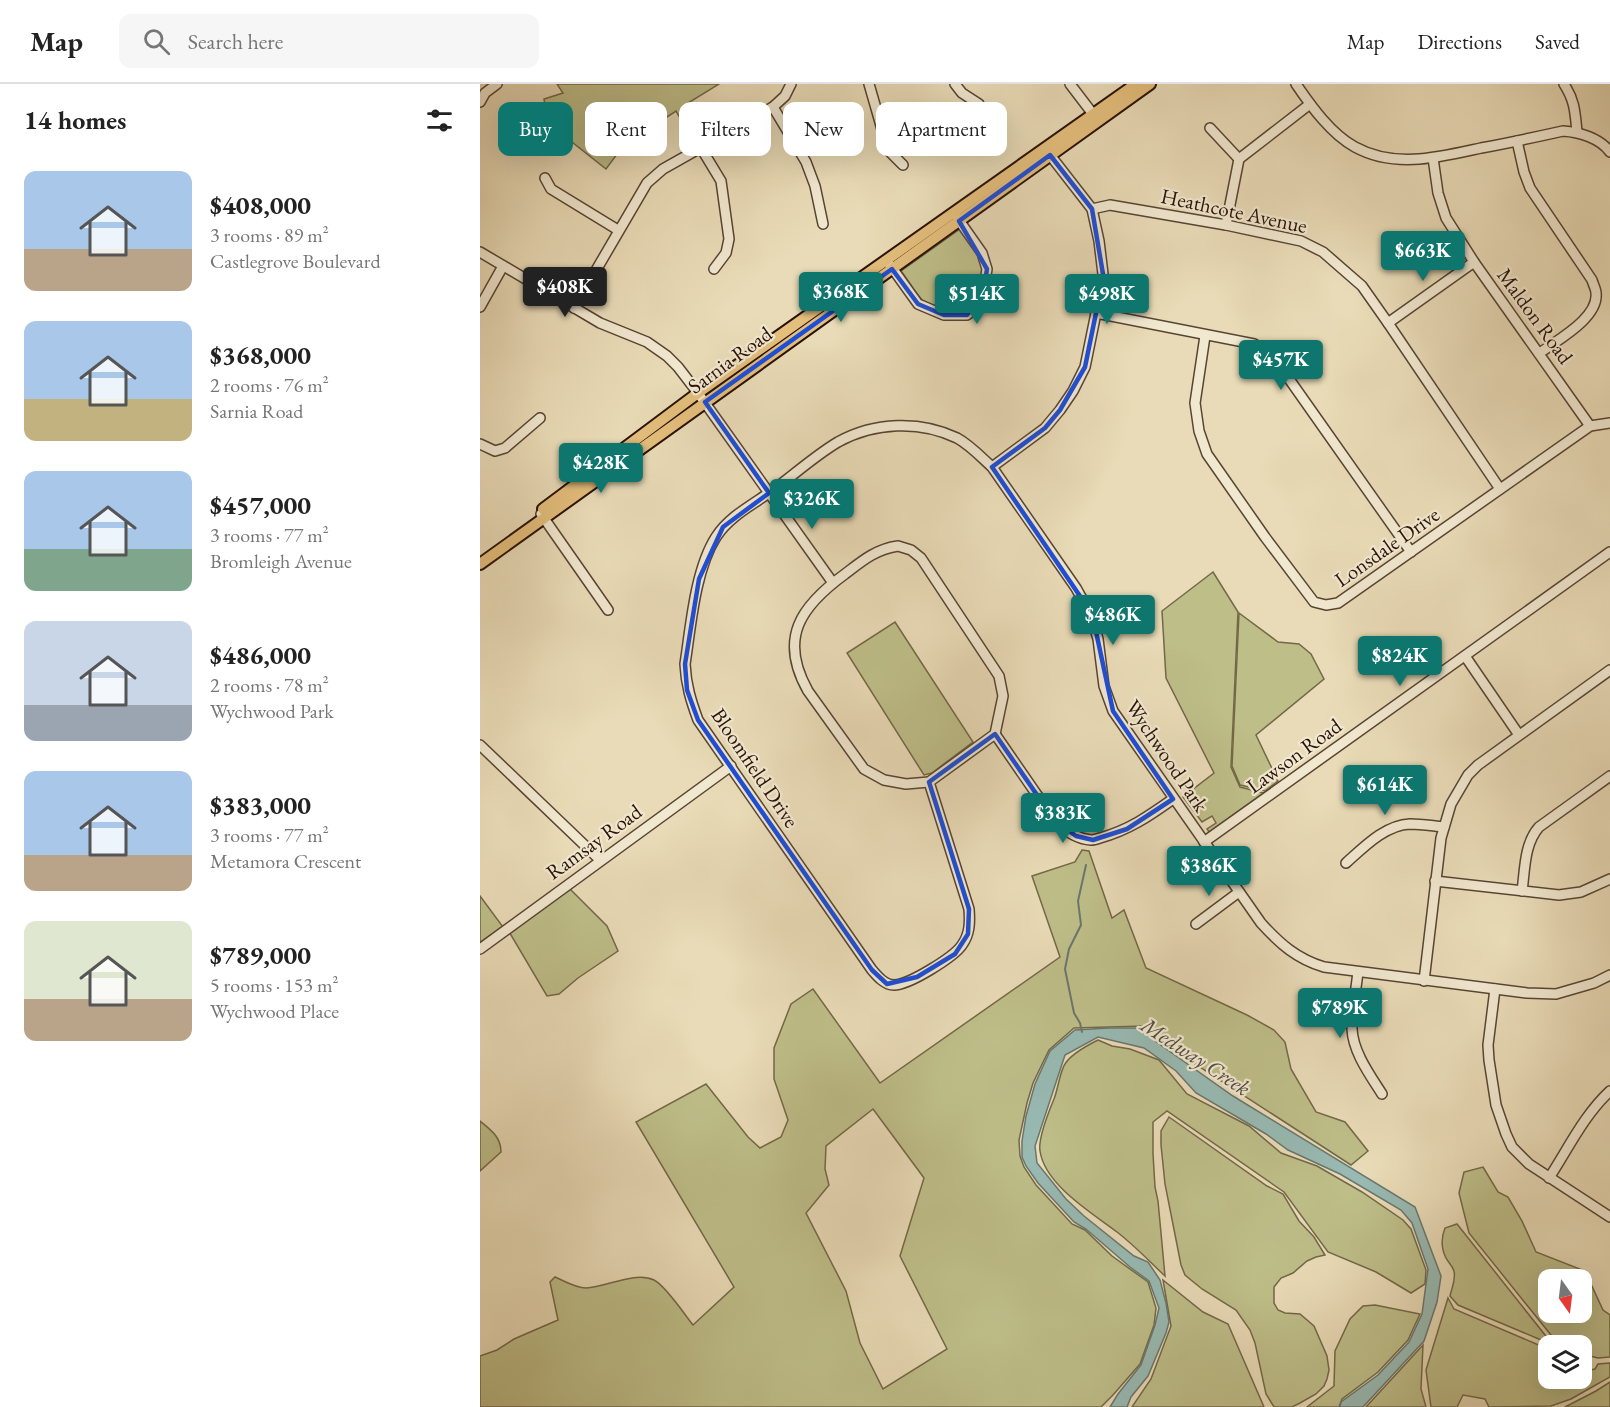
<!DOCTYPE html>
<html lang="en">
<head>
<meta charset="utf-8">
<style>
  :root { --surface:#fff; --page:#f6f6f6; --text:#222; --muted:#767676; --line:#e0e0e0; --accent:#0f766e }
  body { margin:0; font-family:"EB Garamond",serif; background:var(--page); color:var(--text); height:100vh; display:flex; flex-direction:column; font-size:22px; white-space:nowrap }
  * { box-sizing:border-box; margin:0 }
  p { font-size:20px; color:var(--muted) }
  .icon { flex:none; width:33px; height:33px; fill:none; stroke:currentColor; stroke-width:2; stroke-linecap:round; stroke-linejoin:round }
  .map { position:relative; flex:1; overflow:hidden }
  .details { display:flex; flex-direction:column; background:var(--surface); width:480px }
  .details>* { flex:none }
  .top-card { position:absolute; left:18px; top:18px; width:570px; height:54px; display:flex; gap:12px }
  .needle { width:39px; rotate:166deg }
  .buttons { position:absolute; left:1058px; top:1185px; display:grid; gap:12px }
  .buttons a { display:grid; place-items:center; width:54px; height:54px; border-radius:12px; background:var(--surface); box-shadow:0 6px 24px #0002; font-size:30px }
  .price { position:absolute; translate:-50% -51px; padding:0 14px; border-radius:6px; background:var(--accent); color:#fff; font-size:20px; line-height:39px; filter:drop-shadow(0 2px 3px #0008) }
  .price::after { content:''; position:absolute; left:50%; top:36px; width:18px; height:14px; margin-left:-9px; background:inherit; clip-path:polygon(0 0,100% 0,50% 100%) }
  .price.selected { background:#222; color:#fff }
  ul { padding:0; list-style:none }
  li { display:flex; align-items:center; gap:18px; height:150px; padding:0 24px }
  li span { display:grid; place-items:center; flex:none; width:168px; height:120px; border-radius:12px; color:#555 }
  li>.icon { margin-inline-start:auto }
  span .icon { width:72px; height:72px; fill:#fffc; stroke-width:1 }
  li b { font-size:26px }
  h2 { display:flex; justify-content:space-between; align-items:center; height:72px; padding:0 24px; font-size:26px }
  .chip { padding:0 21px; border-radius:12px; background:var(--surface); box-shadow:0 6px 24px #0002; font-size:21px; line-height:54px }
  .chip.selected { background:var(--accent); color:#fff }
  header { display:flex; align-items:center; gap:36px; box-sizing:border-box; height:84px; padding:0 30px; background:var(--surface); border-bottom:2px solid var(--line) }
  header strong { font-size:28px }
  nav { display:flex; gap:33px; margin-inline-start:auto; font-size:21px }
  .search { width:420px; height:54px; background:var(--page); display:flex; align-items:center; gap:15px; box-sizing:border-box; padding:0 21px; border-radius:12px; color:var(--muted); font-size:22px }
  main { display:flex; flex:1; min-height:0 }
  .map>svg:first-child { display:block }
  .green { fill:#bebe89; stroke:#736848; stroke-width:1.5; fill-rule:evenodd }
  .water { fill:#98bab3; stroke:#6b766e; stroke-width:1.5 }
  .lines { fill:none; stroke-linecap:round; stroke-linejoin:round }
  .stream { stroke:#6b766e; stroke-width:2 }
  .minor-casing { stroke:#584433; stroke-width:12 }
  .major-casing { stroke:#281107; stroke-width:14 }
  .minor { stroke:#f1e8d0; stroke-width:9 }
  .major { stroke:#e4be7c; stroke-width:10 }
  .marked { fill:none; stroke:#1d4ed8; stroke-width:4.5; stroke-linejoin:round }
  .labels { text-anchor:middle; stroke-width:4.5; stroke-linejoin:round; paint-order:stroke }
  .street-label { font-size:21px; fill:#281107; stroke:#f1e8d0 }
  .water-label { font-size:22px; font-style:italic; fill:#4f4c43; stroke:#f1e8d0 }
</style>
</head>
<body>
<header>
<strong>Map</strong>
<div class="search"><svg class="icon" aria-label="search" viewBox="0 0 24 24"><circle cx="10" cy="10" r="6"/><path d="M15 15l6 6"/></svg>Search here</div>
<nav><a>Map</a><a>Directions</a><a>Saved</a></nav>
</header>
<main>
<section class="details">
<h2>14 homes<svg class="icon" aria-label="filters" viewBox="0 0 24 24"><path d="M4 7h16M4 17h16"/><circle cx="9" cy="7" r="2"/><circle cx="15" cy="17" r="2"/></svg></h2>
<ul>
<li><span style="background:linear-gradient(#a9c7e8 65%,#b9a48a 0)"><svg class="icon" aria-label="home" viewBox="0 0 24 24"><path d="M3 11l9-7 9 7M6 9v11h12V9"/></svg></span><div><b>$408,000</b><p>3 rooms · 89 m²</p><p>Castlegrove Boulevard</p></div></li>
<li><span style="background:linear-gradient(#a9c7e8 65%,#c2b280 0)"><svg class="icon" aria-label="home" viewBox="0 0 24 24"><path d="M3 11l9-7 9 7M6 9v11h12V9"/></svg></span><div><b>$368,000</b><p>2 rooms · 76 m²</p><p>Sarnia Road</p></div></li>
<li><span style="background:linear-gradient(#a9c7e8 65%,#7fa58c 0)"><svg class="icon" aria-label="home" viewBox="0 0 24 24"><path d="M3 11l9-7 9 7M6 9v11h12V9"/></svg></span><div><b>$457,000</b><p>3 rooms · 77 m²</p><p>Bromleigh Avenue</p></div></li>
<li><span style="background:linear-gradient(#c9d6e8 70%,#9aa5b1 0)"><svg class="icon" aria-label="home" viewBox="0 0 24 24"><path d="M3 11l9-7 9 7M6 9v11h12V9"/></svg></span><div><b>$486,000</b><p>2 rooms · 78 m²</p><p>Wychwood Park</p></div></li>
<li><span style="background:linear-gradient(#a9c7e8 70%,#b9a48a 0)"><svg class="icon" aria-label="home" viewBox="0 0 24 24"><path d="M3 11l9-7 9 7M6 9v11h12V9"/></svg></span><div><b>$383,000</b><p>3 rooms · 77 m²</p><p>Metamora Crescent</p></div></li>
<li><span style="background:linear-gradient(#dfe7d0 65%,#b9a48a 0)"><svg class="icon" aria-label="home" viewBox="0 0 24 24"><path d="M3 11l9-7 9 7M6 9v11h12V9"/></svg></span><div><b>$789,000</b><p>5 rooms · 153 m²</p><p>Wychwood Place</p></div></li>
</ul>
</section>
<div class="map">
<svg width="1130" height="1323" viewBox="0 0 1130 1323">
  <rect width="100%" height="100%" fill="#e9dbb7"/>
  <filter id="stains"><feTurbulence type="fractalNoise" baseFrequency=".00333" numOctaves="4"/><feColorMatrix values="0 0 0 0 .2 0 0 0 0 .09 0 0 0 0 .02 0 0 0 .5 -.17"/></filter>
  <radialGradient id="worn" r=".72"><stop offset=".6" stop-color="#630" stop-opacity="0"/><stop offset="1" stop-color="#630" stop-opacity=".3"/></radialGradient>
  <g class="green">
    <polygon points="77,0 239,0 208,19 225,49 213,56 196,27 143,62 126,85 68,39 64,15 83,9"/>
    <path d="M480 145C488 153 497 164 501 175 505 188 501 220 487 226 480 229 472 227 464 226 457 224 449 222 443 217 435 209 428 196 421 187Z"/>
    <polygon points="733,488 758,528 751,683 760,703 784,709 729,748 727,745 736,739 732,732 722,738 703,713 734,689 686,594 682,527"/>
    <polygon points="759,529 798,558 819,560 831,570 844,595 776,651 798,697 785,707 760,701 752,682"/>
    <polygon points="415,538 493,658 452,689 444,691 367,569"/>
    <path d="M602 766 609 767 632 834 644 826 666 884 767 931 794 946 805 958 811 985 836 1028 865 1038 888 1067 871 1081 675 954 663 942 594 944 569 966 553 999 547 1019 539 1056 540 1072 544 1083 556 1101 592 1140 605 1146 632 1172 668 1198 676 1224 674 1241 660 1280 633 1311 621 1323H0V1272L17 1266 34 1255 78 1236 70 1198 75 1193C84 1197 96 1204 106 1204 127 1203 155 1187 174 1196 185 1201 205 1231 213 1241L254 1203 156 1038 226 1000 268 1053 280 1064 301 1053 308 1036 294 995V964L311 920 333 905 400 999 580 873 552 792 595 778ZM393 1025 444 1094 420 1172 467 1265 403 1305 380 1259 366 1207 326 1129 349 1101 345 1085 346 1062Z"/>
    <polygon points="88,803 127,842 138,867 98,894 79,910 67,912 28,846"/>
    <polygon points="0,812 23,843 0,859"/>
    <path d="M618 956 632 962 650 965 679 976 707 1010 769 1042 801 1069 837 1082 882 1108 923 1136 931 1145 946 1186 945 1200 931 1209 896 1188 848 1168 804 1108 687 1027 673 1038V1070L675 1103 678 1117 685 1192C669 1177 654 1161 637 1148 612 1129 565 1101 560 1067 558 1055 569 1027 574 1015 578 1005 580 987 585 980 591 970 608 961 618 956Z"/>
    <polygon points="689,1033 787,1102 803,1110 819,1137 834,1153 845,1171 836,1173 827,1177 813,1189 801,1194 794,1203 794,1219 798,1226 805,1229 820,1230 834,1242 847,1272 849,1286 847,1295 844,1302 836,1310 820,1319 812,1323 794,1323 786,1310 775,1259 770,1246 756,1226 722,1205 705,1191 701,1181 685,1100 681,1061 681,1047"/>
    <path d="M0 1037C11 1046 21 1053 21 1068L0 1087Z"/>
    <path d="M1003 1083 1018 1108 1028 1113 1042 1137 1056 1168 1105 1187 1123 1226 1130 1231V1273L1118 1274 1101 1270V1262L1079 1261 989 1149 979 1109 984 1088ZM1068 1196H1101V1228H1068Z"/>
    <path d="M977 1140 1073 1261 978 1221 970 1212C972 1203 976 1196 974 1187 972 1181 968 1178 966 1174 961 1164 961 1154 965 1144Z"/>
    <polygon points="683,1196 723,1228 748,1240 784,1323 652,1323 671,1295 691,1242"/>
    <polygon points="968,1214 974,1225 1068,1265 1068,1294 1101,1294 1101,1288 1115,1285 1118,1280 1130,1279 1130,1293 1091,1315 1071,1322 1009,1323 1005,1315 983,1311 977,1323 951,1323 946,1286"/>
    <polygon points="895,1221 940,1230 928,1256 898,1288 862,1315 859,1323 827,1323 854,1302 855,1267 870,1235 883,1222"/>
    <polygon points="943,1261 941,1305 946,1323 886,1323"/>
    <polygon points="1130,1298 1130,1323 1085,1323 1116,1307"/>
  </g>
  <polygon class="water" points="629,944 663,944 675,957 753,1012 935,1123 961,1192 957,1218 944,1257 883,1323 860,1323 861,1318 898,1291 929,1258 942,1230 948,1185 932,1139 921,1126 860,1090 808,1066 786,1050 716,1009 696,987 664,964 618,953 585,971 555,1062 557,1079 586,1115 604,1132 654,1172 668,1178 680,1196 686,1219 689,1238 686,1249 668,1292 651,1313 647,1323 630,1323 638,1310 661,1281 675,1241 679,1224 669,1197 650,1183 606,1145 594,1138 558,1099 546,1082 542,1073 542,1057 546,1032 555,1000 570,967 595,946"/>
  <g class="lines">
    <polyline class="stream" points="602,948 600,939 594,929 585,885 589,865 601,841 598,817 606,781"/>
    <g class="minor-casing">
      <g id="minor">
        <polyline points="389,0 408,66 423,81"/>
        <polyline points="475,0 482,9 499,20"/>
        <polyline points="590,0 616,34"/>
        <path d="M816 0C831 22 851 50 875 63 915 85 960 73 1001 64 1029 59 1056 53 1083 47 1099 48 1120 54 1130 68"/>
        <path d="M1084 0C1095 17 1095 28 1097 48"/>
        <polyline points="0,18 5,9 17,0"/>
        <polyline points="293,23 326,78 335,102 343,140"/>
        <polyline points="730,44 759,75"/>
        <path d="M1037 57 1044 88 1050 104 1112 196C1113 200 1116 205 1116 209 1119 234 1077 256 1060 269"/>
        <polyline points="221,64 241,97 249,155 246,169 234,185"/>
        <polyline points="953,74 958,109 966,134 994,178 1110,342"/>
        <polyline points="65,94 71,105 138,146"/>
        <polyline points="612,125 630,121 746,141 821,157 843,168 882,202 908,239 1020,405"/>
        <polyline points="746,141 759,75 830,20"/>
        <polyline points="0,168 120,239 167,258 187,272 198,283 218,309 353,499"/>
        <polyline points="410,181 438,220 464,231 487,231 495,225 503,210 507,185 502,169 476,132"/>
        <polyline points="0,223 23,182"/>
        <polyline points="94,224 167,99 183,85 293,23 305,12 311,0"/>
        <polyline points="616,229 774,260 784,266 795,275 931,468"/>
        <polyline points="908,239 994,178"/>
        <polyline points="725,252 715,319 719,347 727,370 785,453 834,518 846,521 858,519 1110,342 1130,339"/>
        <polyline points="0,360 15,367 25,364 60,334"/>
        <polyline points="512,383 565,344 580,326 593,307 605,283 616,229 623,190 619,157 612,125 570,71"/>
        <polyline points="61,430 128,526"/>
        <path d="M418 462 431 466 441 474 519 592 523 612 515 650 449 698 426 700 404 696 384 685 328 607C298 554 321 522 365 490 382 477 396 465 418 462Z"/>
        <polyline points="985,572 1039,651"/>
        <path d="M515 650 575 737C584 746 597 755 611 756 614 756 617 755 620 754 649 746 669 732 693 715"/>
        <polyline points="0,661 120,776"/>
        <path d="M449 698 489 825C490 838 490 850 482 861 474 873 429 901 414 901 405 901 398 893 392 886L218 636C211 617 206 601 205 580 211 541 215 486 236 453 250 431 276 419 296 404 316 389 336 371 358 358 394 338 440 336 477 354 490 361 501 373 512 383L596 504 611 531 618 555 624 602 633 627 781 839C800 860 817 875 844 883L1047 909 1076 910 1114 899 1130 891"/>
        <polyline points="724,758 1130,468"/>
        <path d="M866 779C884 763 905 741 930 740 941 740 953 742 964 743"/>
        <polyline points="955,797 1079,811 1101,808 1130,795"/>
        <path d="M1042 807C1045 786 1044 760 1059 743L1130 692"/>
        <polyline points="716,840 759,808"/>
        <polyline points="0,865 251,682"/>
        <path d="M878 888C876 906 872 926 872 945 873 968 890 991 902 1010"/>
        <polyline points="944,897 961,754 971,720 988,691 998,681 1130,586"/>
        <polyline points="1015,905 1008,961 1009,976 1016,1021 1026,1050 1032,1063 1049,1080 1130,1133"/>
        <path d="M1069 1094C1088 1065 1104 1031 1130 1007"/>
      </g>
    </g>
    <g class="major-casing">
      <g id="major">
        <polyline points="63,425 218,309 656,0"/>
        <polyline points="0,480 670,0"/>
      </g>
    </g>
    <use href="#minor" class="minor"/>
    <use href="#major" class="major"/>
  </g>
  <path class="marked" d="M570 71 612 125 623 190 616 229 605 283 580 326 565 344 512 383 604 518 615 543 633 627 693 715 647 745 613 756 596 752 575 737 515 650 449 698 489 825 488 850 475 870 437 893 407 900 392 886 218 636 207 606 205 580 219 495 243 443 289 409 225 318 412 185 438 220 464 231H487L503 210 507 185 479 137Z"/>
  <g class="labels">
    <g class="street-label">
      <text transform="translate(754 127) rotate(12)" y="7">Heathcote Avenue</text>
      <text transform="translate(1055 232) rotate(54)" y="7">Maldon Road</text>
      <text transform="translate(250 276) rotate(-36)" y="7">Sarnia Road</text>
      <text transform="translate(907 463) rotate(-35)" y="7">Lonsdale Drive</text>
      <text transform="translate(687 672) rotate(56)" y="7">Wychwood Park</text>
      <text transform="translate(814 672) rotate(-36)" y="7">Lawson Road</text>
      <text transform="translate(275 684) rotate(56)" y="7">Bloomfield Drive</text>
      <text transform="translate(114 758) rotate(-36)" y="7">Ramsay Road</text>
    </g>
    <g class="water-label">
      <text transform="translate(716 972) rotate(33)" y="8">Medway Creek</text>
    </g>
  </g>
  <rect width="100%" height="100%" filter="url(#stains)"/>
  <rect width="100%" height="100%" fill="url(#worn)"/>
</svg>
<div class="buttons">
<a><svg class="needle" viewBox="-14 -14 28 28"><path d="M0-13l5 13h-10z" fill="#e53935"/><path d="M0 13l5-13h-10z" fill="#767676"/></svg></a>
<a><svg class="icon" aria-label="layers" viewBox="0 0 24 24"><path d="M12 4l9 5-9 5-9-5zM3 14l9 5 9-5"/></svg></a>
</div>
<b class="price" style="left:943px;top:198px">$663K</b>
<b class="price selected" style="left:85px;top:234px">$408K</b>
<b class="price" style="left:361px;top:239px">$368K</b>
<b class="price" style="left:497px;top:241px">$514K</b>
<b class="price" style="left:627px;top:241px">$498K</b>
<b class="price" style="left:801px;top:307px">$457K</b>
<b class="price" style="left:121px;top:410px">$428K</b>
<b class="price" style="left:332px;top:446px">$326K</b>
<b class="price" style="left:633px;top:562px">$486K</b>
<b class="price" style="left:920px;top:603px">$824K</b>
<b class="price" style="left:905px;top:732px">$614K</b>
<b class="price" style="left:583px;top:760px">$383K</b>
<b class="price" style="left:729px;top:813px">$386K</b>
<b class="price" style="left:860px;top:955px">$789K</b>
<div class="top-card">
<a class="chip selected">Buy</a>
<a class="chip">Rent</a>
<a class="chip">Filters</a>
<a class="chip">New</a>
<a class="chip">Apartment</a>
</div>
</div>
</main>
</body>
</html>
